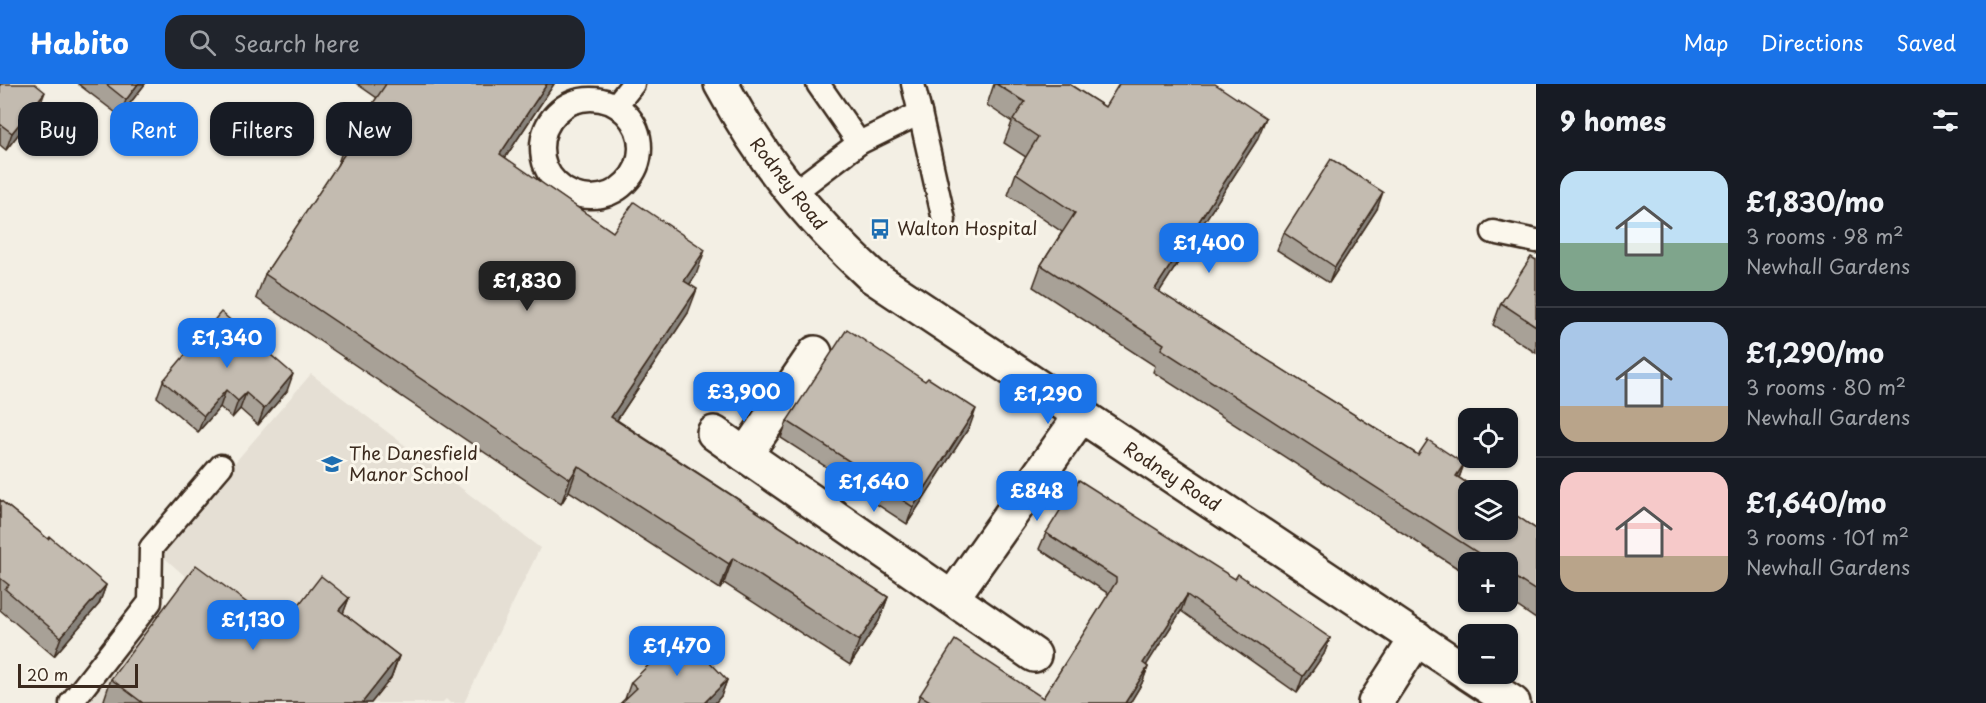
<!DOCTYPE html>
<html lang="en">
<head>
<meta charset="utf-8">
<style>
  :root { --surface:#171b24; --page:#20242c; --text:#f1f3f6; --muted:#9ea1a6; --line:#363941; --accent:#1a73e8 }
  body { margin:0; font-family:"Playpen Sans",sans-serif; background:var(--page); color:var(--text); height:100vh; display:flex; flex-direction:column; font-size:22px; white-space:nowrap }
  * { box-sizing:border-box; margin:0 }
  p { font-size:20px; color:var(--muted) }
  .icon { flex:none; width:33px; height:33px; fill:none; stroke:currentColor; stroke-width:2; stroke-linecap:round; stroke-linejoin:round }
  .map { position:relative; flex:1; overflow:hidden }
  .sheet { display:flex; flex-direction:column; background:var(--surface); width:450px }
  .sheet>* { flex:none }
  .hud { position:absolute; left:18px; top:18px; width:570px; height:54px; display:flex; gap:12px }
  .tools { position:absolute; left:1458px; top:324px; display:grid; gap:12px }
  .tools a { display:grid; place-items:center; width:60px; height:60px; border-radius:12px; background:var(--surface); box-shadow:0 2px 4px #0004; font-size:30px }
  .scale { position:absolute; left:18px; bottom:15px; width:120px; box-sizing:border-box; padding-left:6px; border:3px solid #3b2a1e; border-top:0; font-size:16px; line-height:21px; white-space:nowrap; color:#3b2a1e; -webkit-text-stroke:4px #fbf7ec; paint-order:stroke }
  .price { position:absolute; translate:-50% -51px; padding:0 14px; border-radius:12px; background:var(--accent); color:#fff; font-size:20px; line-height:39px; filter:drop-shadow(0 2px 3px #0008) }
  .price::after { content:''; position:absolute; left:50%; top:36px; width:18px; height:14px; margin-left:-9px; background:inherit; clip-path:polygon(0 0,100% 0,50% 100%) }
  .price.active { background:#222; color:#fff }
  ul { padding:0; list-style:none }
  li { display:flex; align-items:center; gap:18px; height:150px; padding:0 24px }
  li+li { border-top:2px solid var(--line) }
  li span { display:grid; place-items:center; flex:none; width:168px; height:120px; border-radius:18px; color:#555 }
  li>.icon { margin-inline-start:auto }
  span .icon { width:72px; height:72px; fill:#fffc; stroke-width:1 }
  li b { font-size:26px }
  h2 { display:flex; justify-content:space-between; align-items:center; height:72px; padding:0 24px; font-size:26px }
  .tag { padding:0 21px; border-radius:18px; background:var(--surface); box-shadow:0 2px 4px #0004; font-size:21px; line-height:54px }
  .tag.active { background:var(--accent); color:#fff }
  header { display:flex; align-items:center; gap:36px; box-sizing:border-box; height:84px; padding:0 30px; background:var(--accent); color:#fff }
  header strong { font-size:28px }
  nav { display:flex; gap:33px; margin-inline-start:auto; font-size:21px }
  .search { width:420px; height:54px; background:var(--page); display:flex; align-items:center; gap:15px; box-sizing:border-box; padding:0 21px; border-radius:18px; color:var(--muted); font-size:22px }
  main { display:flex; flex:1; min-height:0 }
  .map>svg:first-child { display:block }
  .built { fill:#e5dfd4 }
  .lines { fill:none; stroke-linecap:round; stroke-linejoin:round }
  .service-casing { stroke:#3b2a1e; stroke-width:27 }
  .minor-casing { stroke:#3b2a1e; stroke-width:38 }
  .service { stroke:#fbf7ec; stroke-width:22 }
  .minor { stroke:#fbf7ec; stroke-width:33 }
  .wall { fill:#a8a197; stroke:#3b2a1e; stroke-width:1.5 }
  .shaded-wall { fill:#88837b; stroke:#3b2a1e; stroke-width:1.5 }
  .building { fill:#c3bbb0; stroke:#3b2a1e; stroke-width:1.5 }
  .labels { text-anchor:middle; stroke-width:6; stroke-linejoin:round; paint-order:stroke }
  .street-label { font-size:18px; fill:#3b2a1e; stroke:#fbf7ec }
  .poi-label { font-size:18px; fill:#3b2a1e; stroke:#fbf7ec; text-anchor:start }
</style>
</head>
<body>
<header>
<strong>Habito</strong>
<div class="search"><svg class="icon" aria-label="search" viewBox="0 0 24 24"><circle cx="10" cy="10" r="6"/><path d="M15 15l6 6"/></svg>Search here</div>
<nav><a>Map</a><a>Directions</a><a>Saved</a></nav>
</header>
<main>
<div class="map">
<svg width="1536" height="619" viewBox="0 0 1536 619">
  <rect width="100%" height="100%" fill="#f3efe4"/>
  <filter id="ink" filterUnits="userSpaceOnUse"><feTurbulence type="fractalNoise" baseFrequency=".0167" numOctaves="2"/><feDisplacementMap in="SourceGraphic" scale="12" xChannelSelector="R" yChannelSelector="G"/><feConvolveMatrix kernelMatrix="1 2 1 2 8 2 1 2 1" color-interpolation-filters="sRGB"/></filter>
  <g filter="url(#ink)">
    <polygon class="built" points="311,290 540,464 464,619 450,619 446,615 442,619 82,619 187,494 158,468"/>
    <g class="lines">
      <g class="service-casing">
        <g id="service">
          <circle cx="591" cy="64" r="49"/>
          <polyline points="616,21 633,0"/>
          <polyline points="920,29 944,136"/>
          <polyline points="859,59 920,29 913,0"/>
          <polyline points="792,110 859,59 818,0"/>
          <polyline points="1493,148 1536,157"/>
          <polyline points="71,619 150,518 151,464 221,382"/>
        </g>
      </g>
      <g class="minor-casing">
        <g id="minor">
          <path d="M721 0C763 78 807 132 872 192L1468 589"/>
          <polyline points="815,269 745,371 1034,571"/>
          <polyline points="714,349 745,371"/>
          <polyline points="952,514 1080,333"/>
          <polyline points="1469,590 1513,619"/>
          <polyline points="1375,619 1417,554"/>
        </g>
      </g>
      <use href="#service" class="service"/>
      <use href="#minor" class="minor"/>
    </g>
    <g class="wall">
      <polygon points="0,0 39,24 6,66 0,61"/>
      <polygon points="78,0 145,0 120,32"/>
      <polygon points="357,0 554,0 505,74 613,148 696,191 690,200 688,229 617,336 888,513 879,537 850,581 724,499 720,505 569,407 561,420 256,214 265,190 337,82 344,62 377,14"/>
      <polygon points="994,0 1069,0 1105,23 1257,56 1159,208 1418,371 1464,380 1459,394 1536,445 1536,535 1508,516 1508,478 1468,478 1468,491 1153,288 1155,282 1033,203 1041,181 1062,148 1008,111 1016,89 1026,73 1004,59 1012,38 987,21"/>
      <polygon points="1377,125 1329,199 1277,166 1284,149"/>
      <polygon points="1536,176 1536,269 1493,241 1501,219"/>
      <polygon points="163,297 287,307 258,341 240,325 232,334 220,323 198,348 157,313"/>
      <polygon points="925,297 970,342 907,440 858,408 859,404 781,354 787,337"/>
      <polygon points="0,416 48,455 106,501 99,520 54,572 0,526"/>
      <polygon points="1046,449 1235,495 1330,554 1324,570 1297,609 1181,527 1146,581 1148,583 1142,599 1130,619 917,619 920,611 1043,614 1109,510 1039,465"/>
      <polygon points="349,514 343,529 399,572 391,594 371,619 107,619 104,616 111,595 281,544"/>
      <polygon points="727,596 721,612 715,619 621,619 625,615 631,598"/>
    </g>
    <g class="shaded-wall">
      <polygon points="138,0 145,0 120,32 126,16"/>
      <polygon points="547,0 554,0 491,95 500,70"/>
      <polygon points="45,8 39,24 6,66 12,49"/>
      <polygon points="1266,34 1257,56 1147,227 1155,205"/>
      <polygon points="1383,108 1377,125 1329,199 1335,183"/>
      <polygon points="705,166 696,191 675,221 684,197"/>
      <polygon points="697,205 688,229 603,357 611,333"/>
      <polygon points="293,290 287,307 258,341 264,325"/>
      <polygon points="226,306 220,323 198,348 204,332"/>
      <polygon points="246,309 240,325 232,334 238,317"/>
      <polygon points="976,325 970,342 907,440 913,423"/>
      <polygon points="1464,380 1456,402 1456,392"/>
      <polygon points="578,382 569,407 561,420 570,395"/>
      <polygon points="733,474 724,499 720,505 729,480"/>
      <polygon points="106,501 99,520 54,572 61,553"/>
      <polygon points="1187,511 1181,527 1137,596 1143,579"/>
      <polygon points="888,513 879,537 850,581 859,557"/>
      <polygon points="349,514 341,535 339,526"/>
      <polygon points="1330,554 1324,570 1297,609 1303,592"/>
      <polygon points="399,572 391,594 371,619 362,619"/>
      <polygon points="1148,583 1142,599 1130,619 1125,619"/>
      <polygon points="727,596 721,612 715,619 704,619"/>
    </g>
    <g class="building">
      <polygon points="0,0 35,0 45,8 12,49 0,40"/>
      <polygon points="106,0 138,0 126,16"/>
      <polygon points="386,0 547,0 500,70 613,148 634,118 705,166 684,197 697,205 611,333 888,513 859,557 733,474 729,480 578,382 570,395 265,190 348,65 344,62"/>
      <polygon points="996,0 1069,0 1105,23 1119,0 1215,0 1266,34 1155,205 1418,371 1428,356 1464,380 1456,392 1478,406 1468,406 1468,446 1508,446 1508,426 1536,445 1536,507 1508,489 1508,478 1492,478 1161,265 1164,260 1041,181 1075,129 1016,89 1038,53 1013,36 1025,18"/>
      <polygon points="1331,75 1383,108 1335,183 1284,149"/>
      <polygon points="1531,173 1536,176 1536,242 1501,219"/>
      <polygon points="221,228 293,290 264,325 246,309 238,317 226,306 204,332 163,297"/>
      <polygon points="847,245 925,297 928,294 976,325 913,423 864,391 866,388 787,337"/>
      <polygon points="1079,396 1235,495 1238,490 1330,554 1303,592 1187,511 1143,579 1148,583 1125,619 933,619 920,611 955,556 1043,614 1116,498 1116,494 1046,449"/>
      <polygon points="0,416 48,455 50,453 106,501 61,553 5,505 9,501 0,494"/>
      <polygon points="196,481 281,544 321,492 349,514 339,526 399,572 362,619 143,619 111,595"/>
      <polygon points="682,549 727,596 704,619 621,619 637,604 631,598"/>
    </g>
  </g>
  <defs>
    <g id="bus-bare" transform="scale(1.62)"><path d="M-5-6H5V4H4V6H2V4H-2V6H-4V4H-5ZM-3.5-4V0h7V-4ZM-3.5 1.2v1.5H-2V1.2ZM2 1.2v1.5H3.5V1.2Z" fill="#1f6fb2" stroke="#fbf7ec" stroke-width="2.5" paint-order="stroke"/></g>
    <g id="school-bare" transform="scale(1.62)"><path d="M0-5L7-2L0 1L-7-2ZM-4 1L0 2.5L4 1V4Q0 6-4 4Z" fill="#1f6fb2" stroke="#fbf7ec" stroke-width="2.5" paint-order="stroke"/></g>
  </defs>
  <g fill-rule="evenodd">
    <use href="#bus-bare" x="880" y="145"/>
    <use href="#school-bare" x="332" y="380"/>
  </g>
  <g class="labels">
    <g class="street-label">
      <text transform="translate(788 100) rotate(52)" y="6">Rodney Road</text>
      <text transform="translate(1172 393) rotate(33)" y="6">Rodney Road</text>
    </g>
    <g class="poi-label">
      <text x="897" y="151">Walton Hospital</text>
      <text x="349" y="376">The Danesfield<tspan x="349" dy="21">Manor School</tspan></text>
    </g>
  </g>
</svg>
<div class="tools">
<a><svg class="icon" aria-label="locate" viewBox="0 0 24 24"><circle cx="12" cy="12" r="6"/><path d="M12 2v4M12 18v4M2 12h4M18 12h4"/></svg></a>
<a><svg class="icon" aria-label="layers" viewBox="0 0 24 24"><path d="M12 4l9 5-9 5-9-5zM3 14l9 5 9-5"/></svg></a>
<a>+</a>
<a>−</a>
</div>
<div class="scale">20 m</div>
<b class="price" style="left:1209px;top:190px">£1,400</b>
<b class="price active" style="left:527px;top:228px">£1,830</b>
<b class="price" style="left:227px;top:285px">£1,340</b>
<b class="price" style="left:744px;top:339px">£3,900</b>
<b class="price" style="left:1048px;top:341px">£1,290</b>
<b class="price" style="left:874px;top:429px">£1,640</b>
<b class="price" style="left:1037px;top:438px">£848</b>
<b class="price" style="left:253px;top:567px">£1,130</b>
<b class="price" style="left:677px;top:593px">£1,470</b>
<div class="hud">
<a class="tag">Buy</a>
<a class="tag active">Rent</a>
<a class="tag">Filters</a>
<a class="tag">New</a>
</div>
</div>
<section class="sheet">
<h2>9 homes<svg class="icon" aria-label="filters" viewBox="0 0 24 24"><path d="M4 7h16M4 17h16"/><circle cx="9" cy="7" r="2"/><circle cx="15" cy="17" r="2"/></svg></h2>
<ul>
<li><span style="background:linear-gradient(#bfe0f5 60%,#7fa58c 0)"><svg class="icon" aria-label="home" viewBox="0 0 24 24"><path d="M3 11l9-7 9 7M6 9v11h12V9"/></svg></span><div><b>£1,830/mo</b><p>3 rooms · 98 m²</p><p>Newhall Gardens</p></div></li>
<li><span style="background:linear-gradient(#a9c7e8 70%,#b9a48a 0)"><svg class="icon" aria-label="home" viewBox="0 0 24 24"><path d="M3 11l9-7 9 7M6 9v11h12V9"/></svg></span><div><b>£1,290/mo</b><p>3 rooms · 80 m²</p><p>Newhall Gardens</p></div></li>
<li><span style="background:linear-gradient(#f6c9c9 70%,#b9a48a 0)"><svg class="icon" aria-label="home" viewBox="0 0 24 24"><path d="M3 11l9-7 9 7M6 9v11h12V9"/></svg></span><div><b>£1,640/mo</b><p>3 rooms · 101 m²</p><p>Newhall Gardens</p></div></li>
</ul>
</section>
</main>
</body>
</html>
